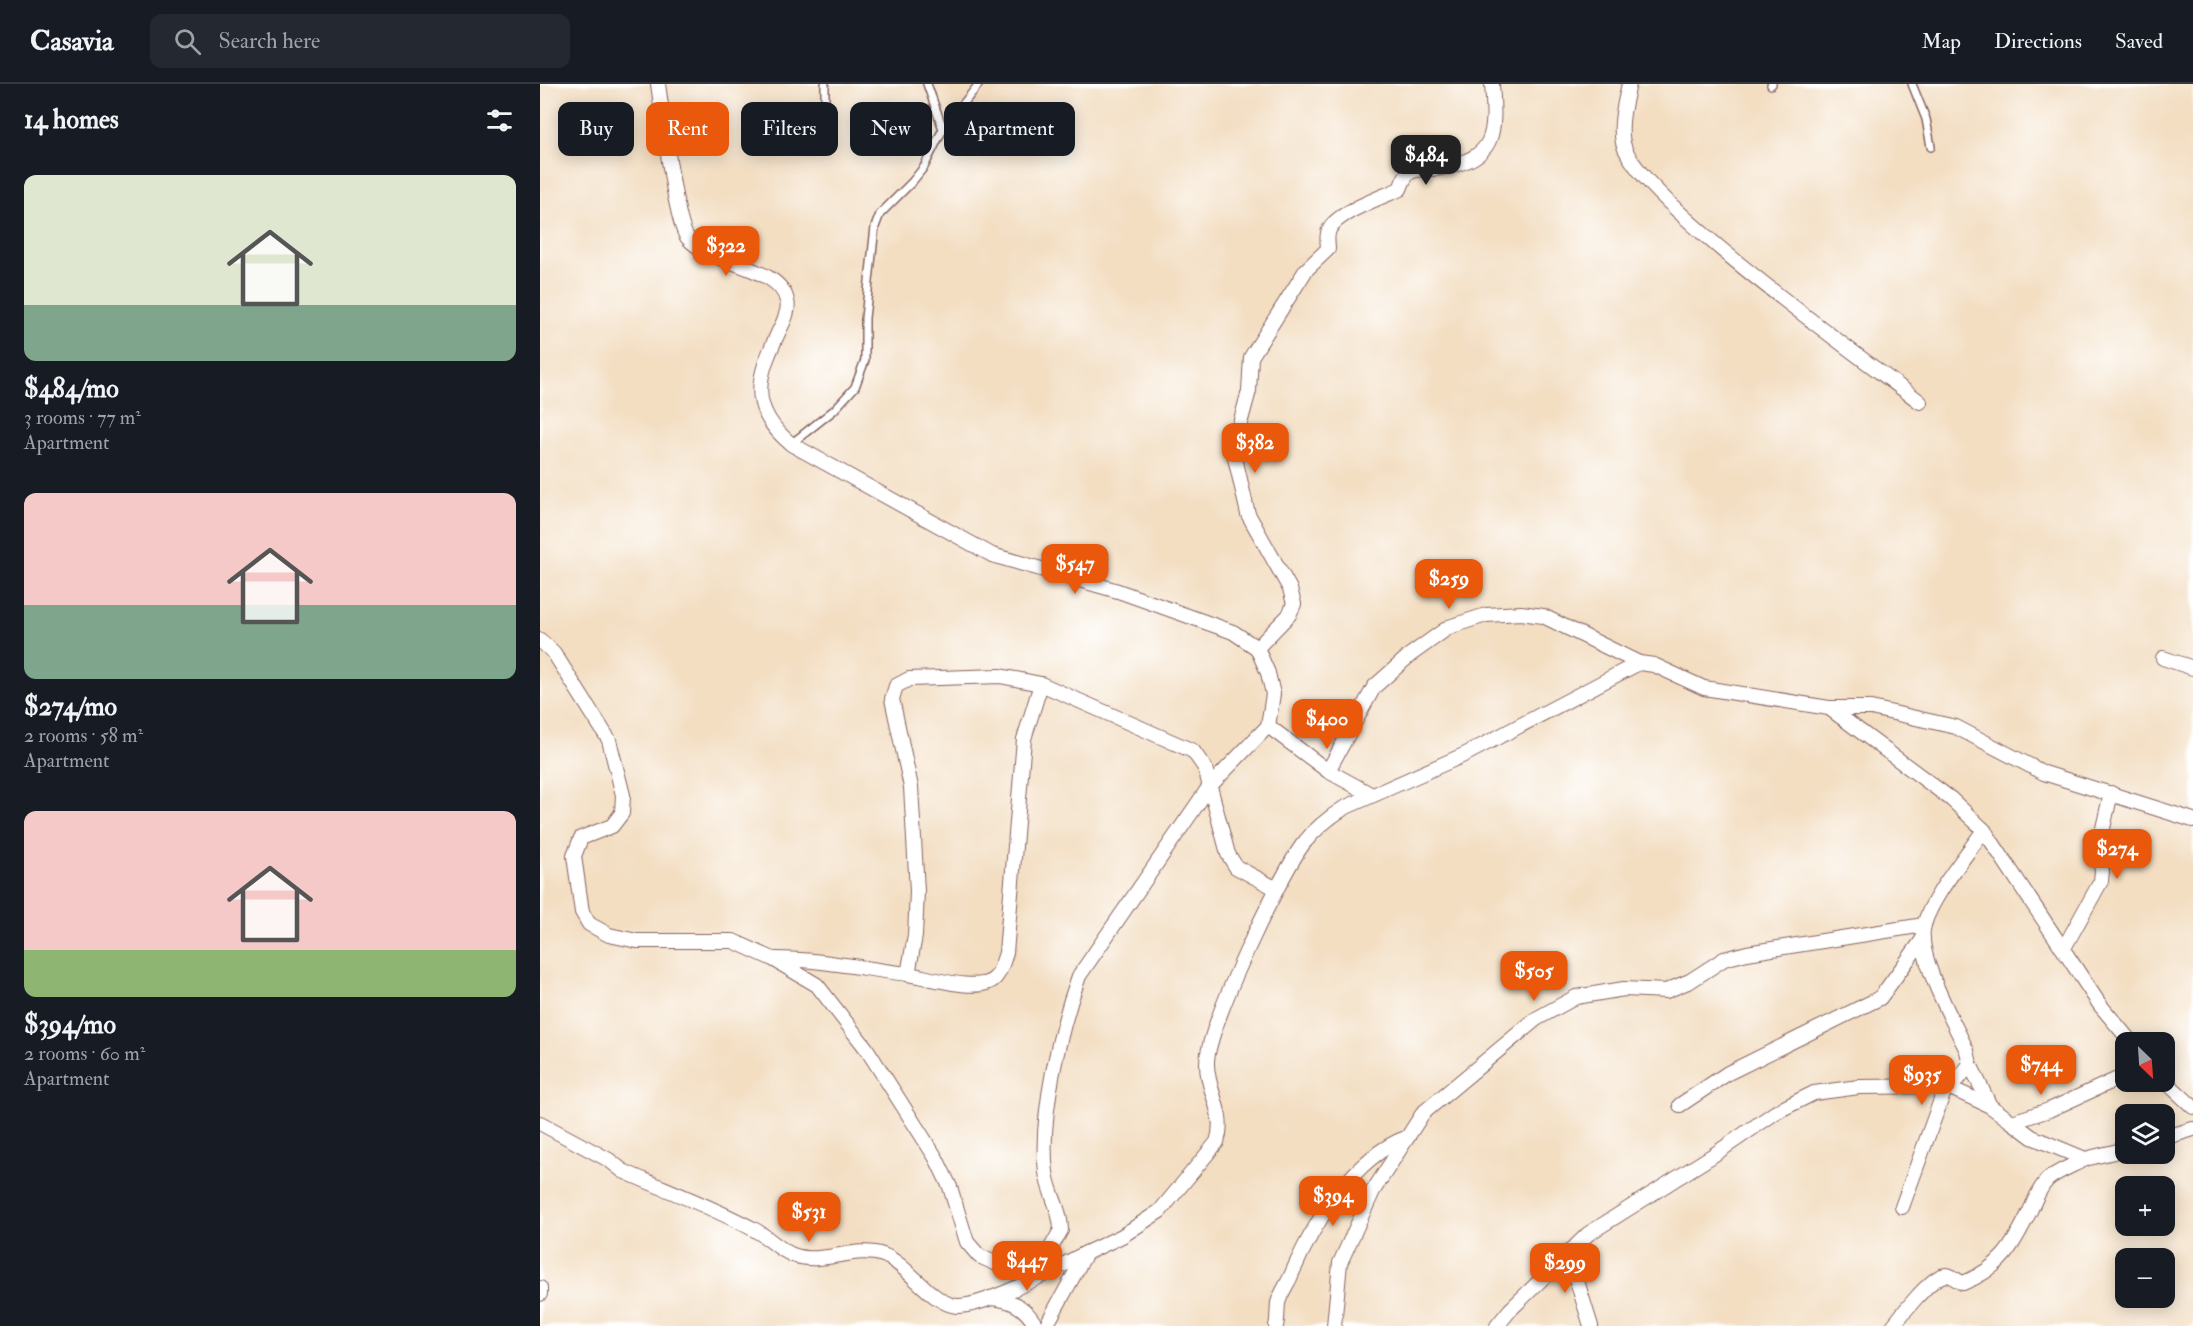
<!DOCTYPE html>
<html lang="en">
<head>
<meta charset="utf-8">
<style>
  :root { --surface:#171b24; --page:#242831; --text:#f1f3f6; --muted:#9ea1a6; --line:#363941; --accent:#ea580c }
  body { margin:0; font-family:"IM FELL Double Pica",serif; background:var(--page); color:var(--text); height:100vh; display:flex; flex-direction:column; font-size:22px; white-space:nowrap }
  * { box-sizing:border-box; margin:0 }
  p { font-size:20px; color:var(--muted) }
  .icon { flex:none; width:33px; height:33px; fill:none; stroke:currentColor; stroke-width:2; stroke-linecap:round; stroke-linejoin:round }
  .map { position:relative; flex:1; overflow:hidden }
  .panel { display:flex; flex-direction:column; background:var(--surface); width:540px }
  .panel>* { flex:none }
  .top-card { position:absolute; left:18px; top:18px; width:570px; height:54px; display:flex; gap:12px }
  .needle { width:39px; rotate:155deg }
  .controls { position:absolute; left:1575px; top:948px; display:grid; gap:12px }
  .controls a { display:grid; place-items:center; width:60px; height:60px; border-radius:12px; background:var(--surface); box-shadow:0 3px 15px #0003; font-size:30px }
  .price { position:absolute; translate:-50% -51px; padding:0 14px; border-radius:12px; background:var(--accent); color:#fff; font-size:20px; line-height:39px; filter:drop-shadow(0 2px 3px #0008) }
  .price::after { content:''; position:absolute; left:50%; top:36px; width:18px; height:14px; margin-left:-9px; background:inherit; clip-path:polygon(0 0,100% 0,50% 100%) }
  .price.on { background:#222; color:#fff }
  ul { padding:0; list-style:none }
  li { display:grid; align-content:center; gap:12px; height:318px; padding:0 24px }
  li span { display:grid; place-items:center; height:186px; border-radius:12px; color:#555 }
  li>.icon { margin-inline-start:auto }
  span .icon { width:108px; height:108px; fill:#fffc; stroke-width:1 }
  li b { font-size:26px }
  h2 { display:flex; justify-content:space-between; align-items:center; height:72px; padding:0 24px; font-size:26px }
  .tag { padding:0 21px; border-radius:12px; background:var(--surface); box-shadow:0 3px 15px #0003; font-size:21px; line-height:54px }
  .tag.on { background:var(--accent); color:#fff }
  header { display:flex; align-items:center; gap:36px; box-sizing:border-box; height:84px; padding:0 30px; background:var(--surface); border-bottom:2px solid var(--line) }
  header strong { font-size:28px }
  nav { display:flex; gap:33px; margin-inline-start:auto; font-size:21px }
  .search { width:420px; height:54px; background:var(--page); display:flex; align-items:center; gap:15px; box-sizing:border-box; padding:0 21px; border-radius:12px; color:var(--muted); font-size:22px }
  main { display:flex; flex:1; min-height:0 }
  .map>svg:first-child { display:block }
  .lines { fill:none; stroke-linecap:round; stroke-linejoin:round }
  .lane-casing { stroke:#856260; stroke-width:10 }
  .street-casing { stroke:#856260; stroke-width:16 }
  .lane { stroke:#fff; stroke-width:7 }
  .street { stroke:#fff; stroke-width:14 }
</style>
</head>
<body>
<header>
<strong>Casavia</strong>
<div class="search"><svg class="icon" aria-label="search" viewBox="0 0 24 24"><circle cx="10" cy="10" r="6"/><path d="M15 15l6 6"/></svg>Search here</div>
<nav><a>Map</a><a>Directions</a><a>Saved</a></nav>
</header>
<main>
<section class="panel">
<h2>14 homes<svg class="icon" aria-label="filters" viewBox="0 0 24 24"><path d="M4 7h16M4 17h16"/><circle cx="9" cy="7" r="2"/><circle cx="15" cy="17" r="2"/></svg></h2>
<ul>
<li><span style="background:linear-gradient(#dfe7d0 70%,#7fa58c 0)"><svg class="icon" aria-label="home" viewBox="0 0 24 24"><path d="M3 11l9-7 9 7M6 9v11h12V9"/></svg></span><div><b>$484/mo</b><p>3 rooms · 77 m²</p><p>Apartment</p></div></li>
<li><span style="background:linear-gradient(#f6c9c9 60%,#7fa58c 0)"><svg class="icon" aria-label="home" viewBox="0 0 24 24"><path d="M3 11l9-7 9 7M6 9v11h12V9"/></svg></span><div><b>$274/mo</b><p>2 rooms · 58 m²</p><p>Apartment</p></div></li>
<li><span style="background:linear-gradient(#f6c9c9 75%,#8fb573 0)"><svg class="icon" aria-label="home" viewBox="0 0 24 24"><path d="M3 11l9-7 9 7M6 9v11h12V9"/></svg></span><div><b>$394/mo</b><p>2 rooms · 60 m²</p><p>Apartment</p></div></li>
</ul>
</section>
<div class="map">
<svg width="1653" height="1242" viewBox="0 0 1653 1242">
  <rect width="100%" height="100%" fill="#fff"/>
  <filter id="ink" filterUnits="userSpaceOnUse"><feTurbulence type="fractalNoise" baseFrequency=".0167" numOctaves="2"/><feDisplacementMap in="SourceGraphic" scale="12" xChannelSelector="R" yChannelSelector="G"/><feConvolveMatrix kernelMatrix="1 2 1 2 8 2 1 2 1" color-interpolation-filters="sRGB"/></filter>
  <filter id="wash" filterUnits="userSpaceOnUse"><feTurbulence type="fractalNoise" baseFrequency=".008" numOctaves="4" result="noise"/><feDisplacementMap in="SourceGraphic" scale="24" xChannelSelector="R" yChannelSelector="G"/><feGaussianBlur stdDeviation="1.35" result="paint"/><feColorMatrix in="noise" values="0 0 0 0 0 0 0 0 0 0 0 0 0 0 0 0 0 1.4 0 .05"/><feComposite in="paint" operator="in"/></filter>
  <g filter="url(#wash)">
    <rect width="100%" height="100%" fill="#f3dec2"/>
  </g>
  <g filter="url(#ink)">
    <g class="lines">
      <g class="lane-casing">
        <g id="lane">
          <polyline points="285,0 285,15"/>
          <polyline points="387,0 403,45"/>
          <polyline points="1372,0 1386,35 1391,63"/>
          <polyline points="1231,1 1232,0"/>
          <polyline points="251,360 294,326 315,303 325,276 325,234 335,143 340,130 372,98 384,83 403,45 439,0"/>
        </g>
      </g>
      <g class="street-casing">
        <g id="street">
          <path d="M118 0C122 26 135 137 147 153 169 181 240 181 247 217 250 226 243 239 239 247 217 294 207 323 251 360L452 471 578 507 693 548 717 564 728 589 733 610 728 642 669 703 539 892C520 945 499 1033 506 1088 508 1108 521 1125 521 1146L499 1185"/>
          <path d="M1089 0C1085 18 1079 40 1083 59 1096 114 1325 276 1380 318"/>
          <polyline points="0,556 14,569 69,656 83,711 82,729 72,742 41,754 34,772 42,828 49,840 69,851 97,857 193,857 233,875 277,901 326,964 396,1074 410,1103 427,1158 439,1172 457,1180 506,1186"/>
          <path d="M717 564 749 531 754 520 750 505 708 430 693 365 709 307 711 273 766 186 788 165C788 159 786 152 789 146 796 129 842 113 860 105 863 98 865 89 873 87 881 84 892 86 901 84 956 74 956 51 952 0"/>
          <polyline points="1623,574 1653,584"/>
          <polyline points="1289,624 1331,624 1416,643 1504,689 1653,736"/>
          <polyline points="728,642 788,687 832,711"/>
          <polyline points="788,687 834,603 870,571 909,543 946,531 981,529 1003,532 1099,579"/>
          <polyline points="1524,864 1561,797 1562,787 1558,766 1571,709"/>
          <path d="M235 875C280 875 324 885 368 890L375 852 377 807 371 703 352 615 356 602 369 595 460 592 501 600 653 667 665 684 688 770 696 783 737 805"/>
          <path d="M368 890C388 893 440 910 455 894 461 888 463 877 466 869L484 655 501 600"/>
          <polyline points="1430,980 1450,1022 1472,1038 1509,1026 1586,991"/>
          <polyline points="1624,996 1653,1023"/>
          <polyline points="1140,1021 1188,989 1340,914 1383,855"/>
          <polyline points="1472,1038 1492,1053 1545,1075 1586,1065"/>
          <path d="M0 1039 69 1076 83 1087C126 1106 173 1123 215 1146 228 1153 239 1166 253 1171 283 1182 314 1161 343 1171 368 1180 391 1220 417 1222 446 1223 518 1183 546 1169"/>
          <polyline points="1624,1054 1653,1045"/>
          <polyline points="1362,1123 1406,1002 1450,1022"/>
          <polyline points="1028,1168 1051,1242"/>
          <polyline points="0,1204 0,1210"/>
          <path d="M450 1214C471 1215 486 1223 496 1242"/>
          <path d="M506 1242 546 1169 582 1152 620 1127 677 1058C687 1029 666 1007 667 978 668 941 739 793 763 760 775 745 788 734 804 724L926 670 1099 579 1114 581 1164 604 1289 624 1411 715 1444 746 1560 921 1591 958"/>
          <path d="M736 1242C738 1234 737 1227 738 1219 740 1211 746 1202 750 1194 772 1142 812 1073 868 1053"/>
          <polyline points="794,1242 800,1179 833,1107 883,1029 996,935 1036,913 1084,905 1126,907 1150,897 1184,875 1207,869 1384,841"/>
          <path d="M957 1242 970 1226 1048 1150 1172 1072 1236 1028 1274 1009 1319 1003 1406 1002 1420 993 1430 980 1427 967C1414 938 1375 871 1384 841 1392 812 1426 772 1444 746"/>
          <path d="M1353 1242C1362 1230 1389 1196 1402 1192 1410 1188 1416 1197 1423 1199 1461 1184 1473 1162 1490 1127 1495 1116 1499 1104 1508 1095 1518 1087 1534 1081 1545 1075"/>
        </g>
      </g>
      <use href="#lane" class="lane"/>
      <use href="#street" class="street"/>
    </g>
  </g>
</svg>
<div class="controls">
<a><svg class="needle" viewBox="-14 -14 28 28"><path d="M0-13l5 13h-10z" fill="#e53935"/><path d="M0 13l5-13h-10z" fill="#9ea1a6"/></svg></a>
<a><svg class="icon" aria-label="layers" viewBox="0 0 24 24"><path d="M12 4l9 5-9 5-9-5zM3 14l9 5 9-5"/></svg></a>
<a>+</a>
<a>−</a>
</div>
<b class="price on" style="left:886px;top:102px">$484</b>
<b class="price" style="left:186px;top:193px">$322</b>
<b class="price" style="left:715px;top:390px">$382</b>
<b class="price" style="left:535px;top:511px">$547</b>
<b class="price" style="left:909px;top:526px">$259</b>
<b class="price" style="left:787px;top:666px">$400</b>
<b class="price" style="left:1577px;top:796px">$274</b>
<b class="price" style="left:994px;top:918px">$505</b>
<b class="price" style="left:1501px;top:1012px">$744</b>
<b class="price" style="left:1382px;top:1022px">$935</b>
<b class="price" style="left:793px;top:1143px">$394</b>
<b class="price" style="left:269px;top:1159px">$531</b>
<b class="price" style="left:487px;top:1208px">$447</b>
<b class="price" style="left:1025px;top:1210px">$299</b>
<div class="top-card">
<a class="tag">Buy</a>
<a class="tag on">Rent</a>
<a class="tag">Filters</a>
<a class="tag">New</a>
<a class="tag">Apartment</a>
</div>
</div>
</main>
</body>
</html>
